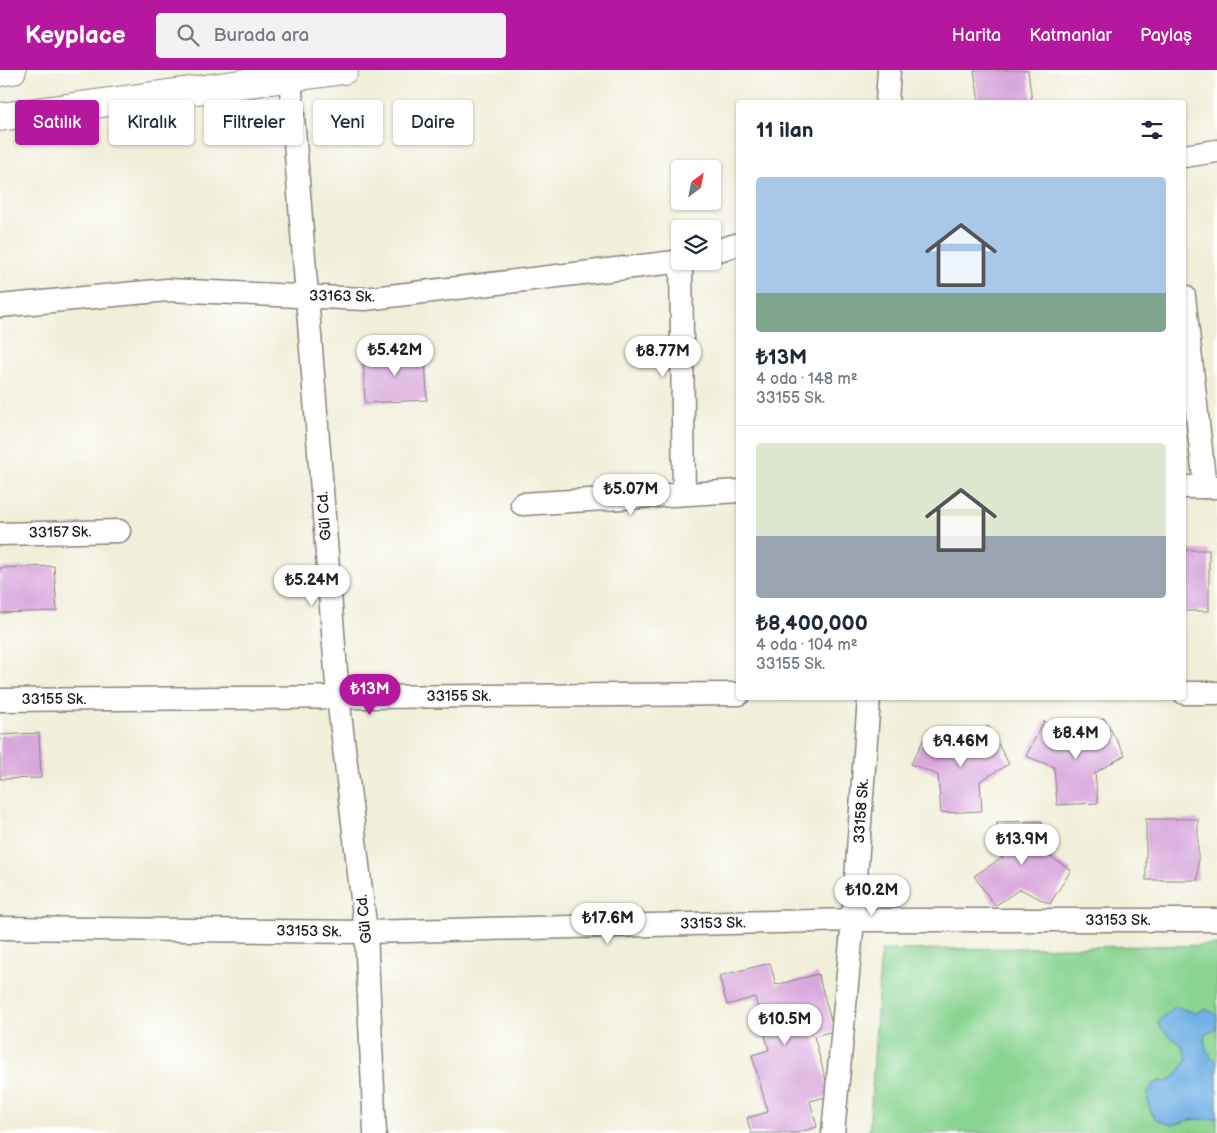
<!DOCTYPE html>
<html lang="tr">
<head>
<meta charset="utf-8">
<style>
  :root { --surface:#fff; --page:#f2f2f3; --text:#1f2937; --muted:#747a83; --line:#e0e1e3; --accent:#b5179e }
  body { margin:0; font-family:"Balsamiq Sans",sans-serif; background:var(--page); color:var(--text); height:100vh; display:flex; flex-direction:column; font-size:19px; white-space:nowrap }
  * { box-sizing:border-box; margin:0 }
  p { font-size:16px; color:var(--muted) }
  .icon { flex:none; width:28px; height:28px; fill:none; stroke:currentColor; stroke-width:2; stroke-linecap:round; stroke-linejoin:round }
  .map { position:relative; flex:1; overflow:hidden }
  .sheet { position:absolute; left:736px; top:30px; width:450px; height:600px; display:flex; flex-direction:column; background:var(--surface); border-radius:5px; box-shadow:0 1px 4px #0004 }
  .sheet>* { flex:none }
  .guide { position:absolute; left:15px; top:30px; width:475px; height:45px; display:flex; gap:10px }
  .needle { width:32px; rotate:32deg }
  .buttons { position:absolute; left:671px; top:90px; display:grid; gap:10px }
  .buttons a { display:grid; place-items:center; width:50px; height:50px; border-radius:5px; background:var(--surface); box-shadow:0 1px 4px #0004; font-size:25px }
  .price { position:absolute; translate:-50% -42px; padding:0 11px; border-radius:18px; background:#fff; color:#222; font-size:16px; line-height:32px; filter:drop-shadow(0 1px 2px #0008) }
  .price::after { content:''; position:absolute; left:50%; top:30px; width:15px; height:11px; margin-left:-8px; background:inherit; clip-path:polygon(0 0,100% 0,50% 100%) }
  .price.active { background:var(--accent); color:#fff }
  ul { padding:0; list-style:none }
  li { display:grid; align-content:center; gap:10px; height:265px; padding:0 20px }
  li+li { border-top:1px solid var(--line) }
  li span { display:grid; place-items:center; height:155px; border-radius:5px; color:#555 }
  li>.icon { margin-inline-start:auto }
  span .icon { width:90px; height:90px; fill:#fffc; stroke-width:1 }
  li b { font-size:21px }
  h2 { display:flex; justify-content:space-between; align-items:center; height:60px; padding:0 20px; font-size:21px }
  .tag { padding:0 18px; border-radius:5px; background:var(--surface); box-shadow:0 1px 4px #0004; font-size:18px; line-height:45px }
  .tag.active { background:var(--accent); color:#fff }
  header { display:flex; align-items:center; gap:30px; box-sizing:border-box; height:70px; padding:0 25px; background:var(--accent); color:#fff }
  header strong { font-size:24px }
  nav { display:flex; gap:28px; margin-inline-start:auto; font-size:18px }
  .search { width:350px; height:45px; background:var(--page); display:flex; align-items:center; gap:12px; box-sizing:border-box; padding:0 18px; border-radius:5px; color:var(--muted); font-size:19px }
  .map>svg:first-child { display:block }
  .green { fill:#89d491; stroke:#527856 }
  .water { fill:#72b1e5; stroke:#476680 }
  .building { fill:#d8a7dc }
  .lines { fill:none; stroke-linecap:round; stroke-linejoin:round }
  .street-casing { stroke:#86857a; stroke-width:25 }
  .highway-casing { stroke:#86857a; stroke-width:30 }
  .street { stroke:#fff; stroke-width:22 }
  .highway { stroke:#fff; stroke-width:28 }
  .labels { text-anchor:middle; stroke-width:5; stroke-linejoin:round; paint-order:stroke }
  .street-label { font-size:15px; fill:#1c1c1c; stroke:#fff }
</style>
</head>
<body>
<header>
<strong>Keyplace</strong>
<div class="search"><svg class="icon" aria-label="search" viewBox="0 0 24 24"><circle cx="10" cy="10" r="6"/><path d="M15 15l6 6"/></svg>Burada ara</div>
<nav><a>Harita</a><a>Katmanlar</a><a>Paylaş</a></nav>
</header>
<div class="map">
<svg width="1217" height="1063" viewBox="0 0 1217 1063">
  <rect width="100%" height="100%" fill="#fff"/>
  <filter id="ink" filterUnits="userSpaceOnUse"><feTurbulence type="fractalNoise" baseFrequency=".02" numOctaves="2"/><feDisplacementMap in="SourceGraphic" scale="10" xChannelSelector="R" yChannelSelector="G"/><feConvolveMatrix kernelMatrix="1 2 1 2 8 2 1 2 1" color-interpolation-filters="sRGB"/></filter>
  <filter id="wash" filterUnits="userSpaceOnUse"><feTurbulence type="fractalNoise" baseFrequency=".0096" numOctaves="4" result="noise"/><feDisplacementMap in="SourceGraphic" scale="20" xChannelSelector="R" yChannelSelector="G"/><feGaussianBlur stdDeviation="1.12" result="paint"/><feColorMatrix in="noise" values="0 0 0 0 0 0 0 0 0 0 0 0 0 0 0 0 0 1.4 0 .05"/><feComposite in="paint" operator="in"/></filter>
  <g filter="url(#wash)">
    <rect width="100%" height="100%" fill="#f1eed9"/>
    <polygon class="green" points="1217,875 1217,1063 869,1063 881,880"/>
    <path class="water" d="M1175 936 1195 943 1206 939 1217 945 1216 959 1205 965C1203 978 1208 984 1217 992V1048L1190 1050 1173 1055 1165 1053 1156 1049 1150 1041 1147 1025 1152 1016 1159 1011 1166 1012 1174 1007 1187 990C1183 968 1167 970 1158 953 1161 947 1170 942 1175 936Z"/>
    <g id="blocks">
      <g class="building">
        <polygon points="974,0 1028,0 1032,32 979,32"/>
        <polygon points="425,282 427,330 365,333 363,285"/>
        <rect x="1184" y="480" width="25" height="61"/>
        <polygon points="54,496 57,541 0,543 0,498"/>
        <polygon points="1104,648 1125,685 1095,703 1098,733 1057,735 1054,697 1026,686 1044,651 1073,668"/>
        <polygon points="988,656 1009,694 980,711 982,741 941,743 938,705 911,694 929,659 958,676"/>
        <polygon points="39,663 41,708 0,709 0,665"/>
        <rect x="1146" y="749" width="52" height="61"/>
        <polygon points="1042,751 1038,779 1071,800 1050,834 1020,819 995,836 974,806 1003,787 997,752"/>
        <polygon points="770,893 776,915 818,904 834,961 814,966 830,1026 810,1031 817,1057 796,1063 751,1063 747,1048 768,1042 752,985 769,980 755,927 727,935 719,906"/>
      </g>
    </g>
  </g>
  <g filter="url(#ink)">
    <use href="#blocks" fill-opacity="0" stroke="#86857a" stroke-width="1"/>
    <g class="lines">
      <g class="street-casing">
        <g id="street">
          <polyline points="290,7 338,627 366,862 375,1063"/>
          <polyline points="887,32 889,0"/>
          <polyline points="1184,86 1217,81"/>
          <polyline points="712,182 739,174"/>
          <polyline points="681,192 684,424"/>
          <polyline points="1184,226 1205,417"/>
          <polyline points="0,236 167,220 365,229 683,191"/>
          <polyline points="1184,417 1217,417"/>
          <polyline points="522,434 739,421"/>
          <polyline points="0,464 119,461"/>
          <polyline points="1184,623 1217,623"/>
          <polyline points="0,630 739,624"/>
          <polyline points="0,858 366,862 853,850 1217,850"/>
          <polyline points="833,1063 853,850 869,628"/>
        </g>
      </g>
      <g class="highway-casing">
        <g id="highway">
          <polyline points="0,2 12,0"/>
          <polyline points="0,47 344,0"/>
        </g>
      </g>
      <use href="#street" class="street"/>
      <use href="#highway" class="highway"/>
    </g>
  </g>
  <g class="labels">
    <g class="street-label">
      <text transform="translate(342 226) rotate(1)" y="5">33163 Sk.</text>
      <text transform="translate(324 446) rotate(-94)" y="5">Gül Cd.</text>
      <text transform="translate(60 462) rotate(-1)" y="5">33157 Sk.</text>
      <text x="459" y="631">33155 Sk.</text>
      <text x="54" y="634">33155 Sk.</text>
      <text transform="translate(861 741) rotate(-86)" y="5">33158 Sk.</text>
      <text transform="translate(364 849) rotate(-96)" y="5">Gül Cd.</text>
      <text x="1118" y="855">33153 Sk.</text>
      <text transform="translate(713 853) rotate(-1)" y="5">33153 Sk.</text>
      <text transform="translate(309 861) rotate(1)" y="5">33153 Sk.</text>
    </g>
  </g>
</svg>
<div class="buttons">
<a><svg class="needle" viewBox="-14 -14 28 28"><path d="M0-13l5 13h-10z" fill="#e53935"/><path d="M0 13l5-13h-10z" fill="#747a83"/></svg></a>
<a><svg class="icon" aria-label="layers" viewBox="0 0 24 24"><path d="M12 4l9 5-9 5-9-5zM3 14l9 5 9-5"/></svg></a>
</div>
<b class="price" style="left:395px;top:307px">₺5.42M</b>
<b class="price" style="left:663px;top:308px">₺8.77M</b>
<b class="price" style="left:631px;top:446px">₺5.07M</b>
<b class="price" style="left:312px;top:537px">₺5.24M</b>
<b class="price active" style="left:370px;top:646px">₺13M</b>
<b class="price" style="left:1076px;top:690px">₺8.4M</b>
<b class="price" style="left:961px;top:698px">₺9.46M</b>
<b class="price" style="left:1022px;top:796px">₺13.9M</b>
<b class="price" style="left:872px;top:847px">₺10.2M</b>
<b class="price" style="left:608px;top:875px">₺17.6M</b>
<b class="price" style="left:785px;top:976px">₺10.5M</b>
<div class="guide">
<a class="tag active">Satılık</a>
<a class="tag">Kiralık</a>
<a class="tag">Filtreler</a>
<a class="tag">Yeni</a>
<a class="tag">Daire</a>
</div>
<section class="sheet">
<h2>11 ilan<svg class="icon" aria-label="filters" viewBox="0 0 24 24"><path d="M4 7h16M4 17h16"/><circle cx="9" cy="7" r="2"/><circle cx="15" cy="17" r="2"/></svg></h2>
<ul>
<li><span style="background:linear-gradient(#a9c7e8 75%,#7fa58c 0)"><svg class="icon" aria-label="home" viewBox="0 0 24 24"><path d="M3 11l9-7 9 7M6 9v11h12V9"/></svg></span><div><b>₺13M</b><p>4 oda · 148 m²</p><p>33155 Sk.</p></div></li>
<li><span style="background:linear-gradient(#dfe7d0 60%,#9aa5b1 0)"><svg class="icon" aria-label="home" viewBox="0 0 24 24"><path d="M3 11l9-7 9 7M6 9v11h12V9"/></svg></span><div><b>₺8,400,000</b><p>4 oda · 104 m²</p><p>33155 Sk.</p></div></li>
</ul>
</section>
</div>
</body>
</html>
